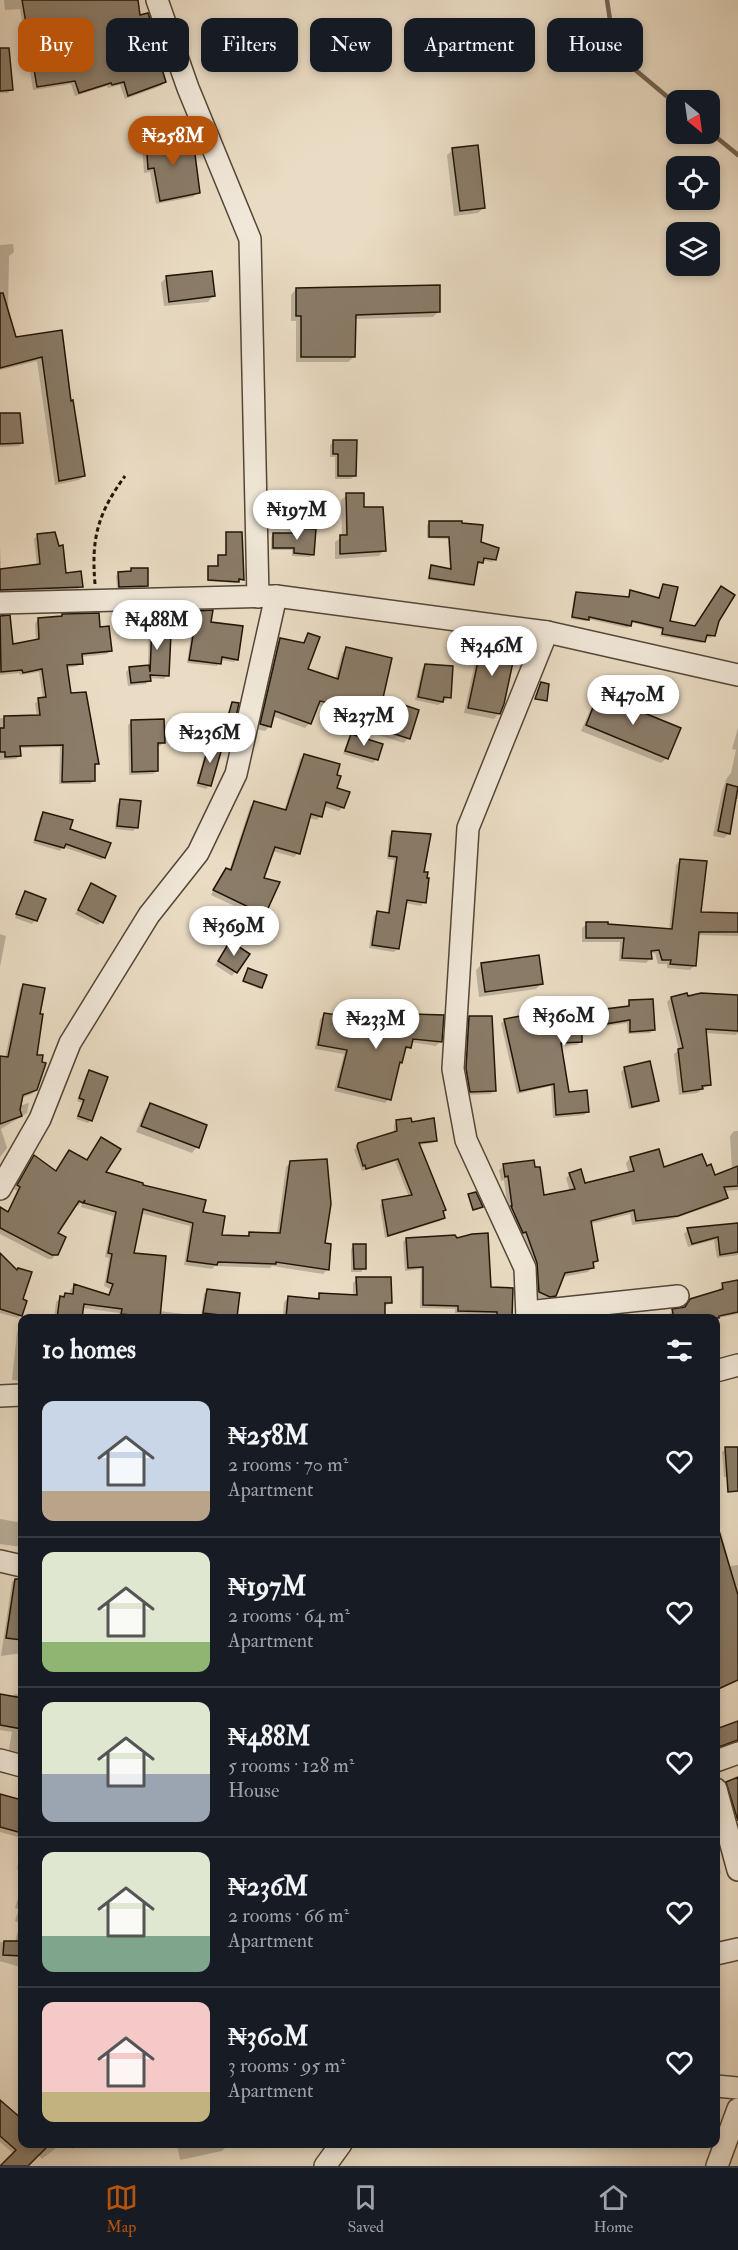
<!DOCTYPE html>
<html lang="en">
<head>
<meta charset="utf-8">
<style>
  :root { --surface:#171b24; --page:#20242c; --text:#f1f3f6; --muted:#9ea1a6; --line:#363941; --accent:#b45309 }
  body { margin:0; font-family:"IM FELL Double Pica",serif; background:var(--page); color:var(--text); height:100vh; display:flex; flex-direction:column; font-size:22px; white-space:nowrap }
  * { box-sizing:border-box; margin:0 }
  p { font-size:20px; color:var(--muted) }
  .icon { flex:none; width:33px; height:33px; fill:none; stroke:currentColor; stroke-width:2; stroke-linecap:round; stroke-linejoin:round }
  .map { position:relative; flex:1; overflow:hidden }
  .panel { position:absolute; left:18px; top:1314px; width:702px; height:834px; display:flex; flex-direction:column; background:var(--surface); border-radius:12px; box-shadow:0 3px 9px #0003 }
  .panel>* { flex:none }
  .banner { position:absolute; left:18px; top:18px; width:702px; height:54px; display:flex; gap:12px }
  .needle { width:39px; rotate:151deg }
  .buttons { position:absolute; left:666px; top:90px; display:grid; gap:12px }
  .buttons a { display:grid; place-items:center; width:54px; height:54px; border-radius:12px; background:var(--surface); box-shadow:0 3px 9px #0003; font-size:30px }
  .price { position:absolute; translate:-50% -51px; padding:0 14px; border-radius:21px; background:#fff; color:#222; font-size:20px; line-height:39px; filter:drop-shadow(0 2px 3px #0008) }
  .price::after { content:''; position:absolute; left:50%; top:36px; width:18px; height:14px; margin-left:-9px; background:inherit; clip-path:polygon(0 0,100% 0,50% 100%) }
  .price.selected { background:var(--accent); color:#fff }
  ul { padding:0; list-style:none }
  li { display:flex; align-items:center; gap:18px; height:150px; padding:0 24px }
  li+li { border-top:2px solid var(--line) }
  li span { display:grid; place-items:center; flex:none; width:168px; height:120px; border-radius:12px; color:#555 }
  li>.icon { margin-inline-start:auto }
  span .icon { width:72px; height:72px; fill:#fffc; stroke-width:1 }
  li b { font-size:26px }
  h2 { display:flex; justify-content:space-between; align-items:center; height:72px; padding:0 24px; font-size:26px }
  .chip { padding:0 21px; border-radius:12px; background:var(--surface); box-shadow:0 3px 9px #0003; font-size:21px; line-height:54px }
  .chip.selected { background:var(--accent); color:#fff }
  .tab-bar { display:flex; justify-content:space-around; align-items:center; height:84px; border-top:2px solid var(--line); background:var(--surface); font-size:16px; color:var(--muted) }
  .tab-bar a { display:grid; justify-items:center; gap:3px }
  .tab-bar .selected { color:var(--accent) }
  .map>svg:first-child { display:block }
  .shadow { fill:#0003 }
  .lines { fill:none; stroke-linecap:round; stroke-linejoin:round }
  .stream { stroke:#716351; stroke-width:4.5 }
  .building { fill:#8a7c69; stroke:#211406; stroke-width:1.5 }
  .minor-casing { stroke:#534636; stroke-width:24 }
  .path { stroke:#211406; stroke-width:3; stroke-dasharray:4.5 3; stroke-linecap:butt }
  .minor { stroke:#f1e8d9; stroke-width:21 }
</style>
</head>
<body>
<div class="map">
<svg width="738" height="2166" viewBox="0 0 738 2166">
  <rect width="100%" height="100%" fill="#eadcc4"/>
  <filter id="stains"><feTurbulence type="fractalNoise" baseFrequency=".00333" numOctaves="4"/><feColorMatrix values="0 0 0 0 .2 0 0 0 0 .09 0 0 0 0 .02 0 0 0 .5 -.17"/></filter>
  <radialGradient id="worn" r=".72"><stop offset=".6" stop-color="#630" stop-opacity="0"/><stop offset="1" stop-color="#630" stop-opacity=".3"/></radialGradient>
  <g class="shadow">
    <polygon points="4,0 137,0 138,17 164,67 161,70 165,82 161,86 125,99 120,85 108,88 107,86 75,96 71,84 33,90 20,9 5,10"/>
    <polygon points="0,56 12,89 8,93 0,93"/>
    <polygon points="147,140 198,192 193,197 156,204 150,172 144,173 142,145"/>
    <polygon points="453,150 484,207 478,213 454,216 447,155"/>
    <polygon points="13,244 14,252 9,256 8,312 15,338 61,332 70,403 84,476 79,480 55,485 37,361 0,370 0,245"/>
    <polygon points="167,277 213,296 208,302 164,306 161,283"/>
    <polygon points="296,289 439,311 433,317 354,319 354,357 348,362 296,362 296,321 291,321 291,295"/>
    <polygon points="0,415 22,443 19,446 0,447"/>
    <polygon points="334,442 355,475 351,479 335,479 335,457 330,457 330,445"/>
    <polygon points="347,495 363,509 384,550 379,556 335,559 335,542 342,537 341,500"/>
    <polygon points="430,522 494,560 492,562 482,560 479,564 476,564 473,584 471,586 427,580 432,567 450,571 448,539 427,538 427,525"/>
    <polygon points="297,529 313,554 310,557 292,556 292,550 271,550 271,537 274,534 294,535"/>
    <polygon points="227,533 243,579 236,583 207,581 207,569 217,567 217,558 225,557"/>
    <polygon points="38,535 64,575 81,586 78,590 0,593 0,546 1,570 37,566 34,539"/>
    <polygon points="132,570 147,586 144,589 117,589 116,576 119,573 129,573"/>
    <polygon points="663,586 668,622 695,628 717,620 711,638 705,637 702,643 660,636 662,630 630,622 628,628 588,619 586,621 571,619 574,595 576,593 628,598 631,592 658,600"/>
    <polygon points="197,612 237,659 234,662 220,660 217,666 187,663 194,615"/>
    <polygon points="158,613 167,675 164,679 149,678 146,684 128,686 126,672 130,668 148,667 149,630 154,625 154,617"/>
    <polygon points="62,616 98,628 110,651 107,654 81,657 81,663 78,666 66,668 70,694 97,764 93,768 93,781 90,784 59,784 60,747 19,748 19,756 16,759 0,760 0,718 37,717 35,703 43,699 39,672 20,675 19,673 0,675 0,626 10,625 11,645 36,641 35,623 38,620"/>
    <polygon points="308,635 306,669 335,680 342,653 346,649 408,738 404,743 378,735 383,720 317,705 310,723 305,728 272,716 269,727 265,731 256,729 276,644 280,639 302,644"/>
    <polygon points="484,639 499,713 494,719 464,713 479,644"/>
    <polygon points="426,665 451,667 449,698 438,705 415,700 422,669"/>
    <polygon points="599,697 630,709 667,758 661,763 581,731 593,703"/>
    <polygon points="131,722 164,742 160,746 156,746 157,771 153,774 129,775 128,725"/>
    <polygon points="738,728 738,799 736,799 729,833 724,838 713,836 722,791 727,778 731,773 736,750 732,749"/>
    <polygon points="351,736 381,745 376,760 373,763 343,754 348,739"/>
    <polygon points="211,743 210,785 206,789 196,786 207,746"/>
    <polygon points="304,755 335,776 335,789 343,807 339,811 323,806 321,816 317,820 308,818 298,853 294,857 272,851 262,879 263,914 260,918 211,895 222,873 226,869 229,871 250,807 255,803 284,811 300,759"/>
    <polygon points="121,800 137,827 133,831 115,829 117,804"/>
    <polygon points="44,813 68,830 104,857 101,860 63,847 60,851 33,843 40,817"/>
    <polygon points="393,832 423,873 424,902 421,906 405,903 398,948 394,952 369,948 374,916 377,913 387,914 394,860 387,859 389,836"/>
    <polygon points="680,860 699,914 738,914 738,936 697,935 694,966 690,970 667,968 667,964 658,964 655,953 650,954 650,959 646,963 619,961 620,942 582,942 582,928 587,924 669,930 676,865"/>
    <polygon points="92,885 101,922 98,925 75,914"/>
    <polygon points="26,893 44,900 35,921 32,924 15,918 22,896"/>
    <polygon points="0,934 6,936 0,967"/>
    <polygon points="227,947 248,954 232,976 215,965"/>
    <polygon points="482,964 541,984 536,989 479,997 476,970"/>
    <polygon points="247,971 265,976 260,989 243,982"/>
    <polygon points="24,985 38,1015 35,1056 36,1090 32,1094 21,1098 19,1106 29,1103 27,1113 1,1129 7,1148 0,1157 0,1057 5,1058 20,989"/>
    <polygon points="738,996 738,1033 736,1035 705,1033 709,1084 697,1093 679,1095 674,1054 679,1050 667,1002 671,998"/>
    <polygon points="630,1002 653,1030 650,1033 628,1034 627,1023 581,1030 581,1042 577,1045 559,1046 568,1093 588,1112 584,1115 553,1118 551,1086 517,1094 501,1023 505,1020 594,1015 598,1011 626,1008"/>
    <polygon points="324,1015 347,1025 394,1030 397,1027 407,1030 408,1020 412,1016 440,1042 436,1046 410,1042 409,1047 404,1051 401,1062 397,1065 389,1099 385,1103 334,1091 344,1054 315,1049 320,1019"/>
    <polygon points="470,1017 494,1090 491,1094 467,1095 463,1073 466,1021"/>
    <polygon points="625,1068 657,1100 654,1104 629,1109 621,1072"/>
    <polygon points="89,1072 91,1120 88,1123 76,1119 82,1103 77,1101 86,1075"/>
    <polygon points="150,1105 197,1147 192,1153 136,1132 145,1110"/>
    <polygon points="397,1121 410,1123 435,1140 432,1143 419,1145 444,1218 440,1221 385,1238 380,1205 383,1202 409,1197 395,1161 362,1171 354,1150 359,1144 394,1133 394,1125"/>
    <polygon points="734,1131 738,1131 738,1190 724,1191 726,1198 722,1202 673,1219 632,1225 630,1214 590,1224 596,1261 592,1267 588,1272 562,1277 554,1295 550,1300 535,1297 533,1268 522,1236 519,1237 508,1211 504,1180 501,1181 499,1170 504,1166 542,1197 570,1192 566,1178 570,1174 584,1185 629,1174 626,1163 630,1158 663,1169 706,1168 714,1177 732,1170 730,1136"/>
    <polygon points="31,1161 55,1173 104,1173 141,1186 201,1214 220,1237 245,1238 249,1233 277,1234 286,1167 290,1163 323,1244 327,1270 323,1274 272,1266 270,1268 215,1266 212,1269 184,1265 190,1226 140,1213 132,1254 159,1311 192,1315 192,1318 118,1318 119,1313 82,1308 81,1318 54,1318 56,1302 66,1294 70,1295 70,1290 74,1286 108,1296 110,1289 104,1286 109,1258 105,1257 113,1216 81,1207 82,1202 78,1206 75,1205 56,1234 56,1254 52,1259 48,1259 0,1234 0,1214 7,1213 17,1191 14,1189"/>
    <polygon points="738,1224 738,1255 717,1258 714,1240 688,1247 684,1234 688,1230"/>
    <polygon points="406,1239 490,1289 501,1311 500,1318 466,1318 467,1314 455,1313 455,1309 420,1308 421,1269 405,1271 403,1242"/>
    <polygon points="354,1246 364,1268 361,1272 351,1272 351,1249"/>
    <polygon points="357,1279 390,1303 383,1307 383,1318 277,1318 283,1314 284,1302 288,1298 316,1300 320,1294 353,1296 353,1283"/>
    <polygon points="738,1282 738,1314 718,1318 716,1322 716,1318 669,1318 668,1315 673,1311 684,1308 691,1300 719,1292 719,1289 723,1285"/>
    <polygon points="0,1290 21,1300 21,1315 18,1318 0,1313"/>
    <polygon points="207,1290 236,1316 233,1318 223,1318 201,1316 204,1294"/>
    <polygon points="22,1327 22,1381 12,1380 17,1332"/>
    <polygon points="738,1448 738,1476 724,1477 722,1452 726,1449"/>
    <polygon points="21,1517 22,1517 22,1547 0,1544 0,1519 17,1522"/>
    <polygon points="721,1532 730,1566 738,1565 738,1638 716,1647 716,1534"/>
    <polygon points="15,1579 22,1580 22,1653 1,1656 12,1582"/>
    <polygon points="738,1663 738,1681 716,1691 716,1674"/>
    <polygon points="15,1694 22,1695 22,1751 18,1757 8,1754 12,1732 0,1730 0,1695 12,1697"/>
    <polygon points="716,1715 721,1729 738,1722 738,1741 716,1750"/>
    <polygon points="738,1779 738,1813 732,1815 724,1787"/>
    <polygon points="0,1796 22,1801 22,1838 0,1832"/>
    <polygon points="22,1842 22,1870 17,1869"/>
    <polygon points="716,1853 721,1873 716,1876"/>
    <polygon points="22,1885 22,1965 20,1967 0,1961 0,1942 15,1942 20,1923 15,1921 19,1909 15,1908"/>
    <polygon points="4,2105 22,2121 22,2144 61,2144 42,2159 38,2154 26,2166 1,2166 14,2154 0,2142 0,2110"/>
    <polygon points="69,2144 81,2144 72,2149"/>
    <polygon points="177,2144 227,2144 228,2145 222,2151 180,2160"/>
    <polygon points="260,2144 274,2144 270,2147"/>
  </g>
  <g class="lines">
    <g class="stream">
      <polyline points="607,0 615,53 676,104"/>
      <polyline points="710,132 738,155"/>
    </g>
  </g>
  <g class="building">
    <polygon points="22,0 138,0 140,15 148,13 163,56 166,68 162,69 166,82 128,96 124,82 112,85 111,83 79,93 75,81 37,87"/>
    <polygon points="0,48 9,48 13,90 0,91"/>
    <polygon points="187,137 188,146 194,147 200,193 160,201 154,168 148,169 146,139"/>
    <polygon points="478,145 485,208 460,211 452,148"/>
    <polygon points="212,271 215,296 169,302 166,276"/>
    <polygon points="440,285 440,312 356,315 355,357 301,357 301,316 296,316 296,288"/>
    <polygon points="0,293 3,293 16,337 62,330 71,401 73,400 85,476 59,481 42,357 0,368"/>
    <polygon points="0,413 20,413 23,443 0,444"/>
    <polygon points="333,440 357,440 356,476 338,476 338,454 333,454"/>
    <polygon points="346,493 364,493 364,507 383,507 386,551 340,554 340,535 347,535"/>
    <polygon points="429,521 462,521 462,523 483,525 481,542 499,548 496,560 484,558 483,563 478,562 474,585 429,578 431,565 451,569 449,537 429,537"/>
    <polygon points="296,528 316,529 314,555 294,553 294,548 273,548 273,533 296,533"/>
    <polygon points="55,532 59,546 63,545 66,573 81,571 83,587 0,590 0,569 40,564 37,534"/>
    <polygon points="226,532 242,532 244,580 239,579 239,582 208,580 208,566 218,566 218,555 226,555"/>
    <polygon points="131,568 148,568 148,586 119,587 118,572 131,571"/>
    <polygon points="663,584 678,587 670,621 695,626 721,586 735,595 719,621 715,636 707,635 705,642 662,634 663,628 632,621 631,626 589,617 589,620 572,617 576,592 629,597 630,590 659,598"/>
    <polygon points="213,610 211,622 243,626 238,660 222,657 221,664 189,660 197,611"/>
    <polygon points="157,612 172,612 169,676 150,675 151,681 131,683 129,667 149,665 150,672 152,625 156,625"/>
    <polygon points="99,613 100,627 109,626 112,651 82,654 83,664 67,665 71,693 86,692 99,764 95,764 95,781 62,782 63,745 20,746 21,756 5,757 5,752 0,752 0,728 4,728 4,716 40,715 38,698 46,697 42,669 23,673 22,670 1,672 0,616 10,615 13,644 39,639 38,618 62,616 62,614"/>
    <polygon points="308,633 320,637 308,669 338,679 346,647 392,658 383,698 419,710 410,739 382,730 386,715 320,701 311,724 275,711 271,727 260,724 280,638 304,643"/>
    <polygon points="483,638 516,648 504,704 500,714 468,708"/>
    <polygon points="425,664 453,666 451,698 444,697 443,702 418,697"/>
    <polygon points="541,682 549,684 547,701 535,699"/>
    <polygon points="603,692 633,705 632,708 681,728 668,759 586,725 598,695 601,696"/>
    <polygon points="232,702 239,703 235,722 227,720"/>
    <polygon points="164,719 165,743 158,743 158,771 132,772 131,720"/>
    <polygon points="351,734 383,744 378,760 345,751"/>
    <polygon points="210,741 223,745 211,786 198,783"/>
    <polygon points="304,754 340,764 337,775 341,776 337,788 350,792 344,808 326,802 322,817 311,814 300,854 275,847 264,878 280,882 265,915 213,890 226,868 231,870 254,801 286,810"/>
    <polygon points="727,784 738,787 730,834 718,831"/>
    <polygon points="120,799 141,801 138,828 117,826"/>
    <polygon points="43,812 73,820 70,829 111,843 105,858 66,844 64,848 35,840"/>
    <polygon points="392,831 431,834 424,872 428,872 427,878 429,878 426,903 407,900 399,949 372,945 377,911 389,913 397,857 389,856"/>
    <polygon points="680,859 707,861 701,912 738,913 738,932 699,932 696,966 670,964 671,960 662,960 659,950 651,951 652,959 622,958 624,938 586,938 586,922 608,922 608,924 672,929"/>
    <polygon points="91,883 116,896 103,923 78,910"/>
    <polygon points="25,891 46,899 37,921 16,914"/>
    <polygon points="230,941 250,954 237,973 218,961"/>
    <polygon points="539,955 543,984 485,992 481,963"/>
    <polygon points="248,968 267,975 262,988 243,981"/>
    <polygon points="23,984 45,988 40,1014 43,1014 37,1055 43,1055 42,1062 46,1063 37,1090 23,1095 20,1110 22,1116 0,1124 0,1056 8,1057"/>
    <polygon points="687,993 688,996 701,993 738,995 738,1031 706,1029 711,1085 702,1086 703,1089 683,1092 678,1049 683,1048 671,997"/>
    <polygon points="653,999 655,1030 630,1032 630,1020 582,1028 582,1042 561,1043 569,1092 587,1090 589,1112 556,1115 554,1084 520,1091 504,1019 532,1014 532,1017 597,1014 597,1010 629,1006 629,1000"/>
    <polygon points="324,1013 350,1017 348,1024 396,1029 396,1025 410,1029 412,1014 444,1015 442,1042 413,1039 411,1048 406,1047 402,1063 400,1062 391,1100 338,1087 347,1050 318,1045"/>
    <polygon points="469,1016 492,1016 496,1091 470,1092 466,1068"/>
    <polygon points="650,1061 659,1101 632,1107 624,1067"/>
    <polygon points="89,1070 108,1077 92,1121 78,1116 84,1100 79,1098"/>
    <polygon points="150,1103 207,1125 199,1148 141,1126"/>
    <polygon points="411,1118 412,1122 434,1118 437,1141 419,1143 446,1210 443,1211 445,1218 388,1236 382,1200 412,1195 398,1159 366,1169 365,1165 363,1166 357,1146 358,1143 397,1131 396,1120"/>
    <polygon points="101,1137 121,1149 106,1172 143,1183 143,1185 206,1200 203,1212 225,1216 222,1235 249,1236 249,1232 280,1233 290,1161 327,1159 331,1204 325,1243 331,1244 329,1270 276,1262 276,1264 218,1262 217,1265 187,1261 193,1223 143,1209 134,1253 166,1256 160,1318 121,1314 122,1309 84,1304 82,1318 57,1318 60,1296 64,1297 65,1293 73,1294 74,1284 109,1295 113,1284 107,1282 112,1254 108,1253 116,1212 84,1203 85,1200 83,1203 79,1201 58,1233 66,1237 58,1255 52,1255 0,1228 0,1207 8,1212 20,1187 17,1185 34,1155 56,1171 69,1150 87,1160"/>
    <polygon points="659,1149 664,1167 702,1154 707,1166 711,1164 715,1175 738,1166 738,1186 724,1187 728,1198 678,1216 636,1221 634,1210 591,1221 598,1261 593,1262 594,1268 565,1273 556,1296 550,1297 539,1292 537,1263 526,1232 523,1233 511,1206 512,1206 508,1176 505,1177 503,1164 534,1160 535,1167 540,1167 544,1195 575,1189 569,1173 581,1169 585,1183 634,1171 630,1157"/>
    <polygon points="476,1192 483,1207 473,1210 468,1194"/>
    <polygon points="738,1223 738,1252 720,1255 718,1237 692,1244 687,1228"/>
    <polygon points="488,1233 491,1287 513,1288 512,1318 497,1318 497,1312 458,1311 458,1306 423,1305 423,1267 408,1268 406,1238 455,1235 457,1238 472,1234"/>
    <polygon points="353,1244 366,1244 366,1269 354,1269"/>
    <polygon points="0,1253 17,1270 18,1268 32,1272 23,1299 27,1301 22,1316 0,1309"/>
    <polygon points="356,1277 391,1277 392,1303 385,1303 385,1318 286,1318 288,1296 319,1299 319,1293 357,1295"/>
    <polygon points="738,1280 738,1312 719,1316 719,1318 674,1318 672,1309 685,1307 690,1299 723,1289 722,1283"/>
    <polygon points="207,1289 240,1293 237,1317 203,1313"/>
    <polygon points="725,1447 738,1447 738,1491 728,1492"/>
    <polygon points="719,1531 738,1595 738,1680 716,1690 716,1532"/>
    <polygon points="15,1579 22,1579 22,1640 6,1638"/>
    <polygon points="0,1694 22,1698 22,1729 0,1725"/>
    <polygon points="738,1721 738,1740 716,1748 716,1729"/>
    <polygon points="738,1777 738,1821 726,1782"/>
    <polygon points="0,1794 22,1800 22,1833 0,1827"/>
    <polygon points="4,1941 22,1941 22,1956 3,1955"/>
    <polygon points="0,2100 22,2119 22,2144 50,2144 28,2166 0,2166 16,2150 0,2136"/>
  </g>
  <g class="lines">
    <g class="minor-casing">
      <g id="minor">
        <polyline points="157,0 188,88 250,239 258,597"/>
        <polyline points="0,603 276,596 547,632 738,675"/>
        <polyline points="0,1189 40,1119 70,1043 149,915 198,853 236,774 276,596"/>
        <polyline points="527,1312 678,1296"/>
        <polyline points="527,1318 525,1268 466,1140 453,1069 468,828 547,632"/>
        <polyline points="716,1371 738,1365"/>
        <polyline points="0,1396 22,1395"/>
        <polyline points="0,1561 22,1566"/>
        <polyline points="0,1760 22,1766"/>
        <polyline points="716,1761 738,1753"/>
        <polyline points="716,1789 738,1870"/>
        <polyline points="716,1954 738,1949"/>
        <polyline points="716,2086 738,2088"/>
        <polyline points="325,2166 341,2144"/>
        <polyline points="717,2166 738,2109"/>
      </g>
    </g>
    <path class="path" d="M95 584C91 538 98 513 125 476"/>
    <use href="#minor" class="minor"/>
  </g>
  <rect width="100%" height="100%" filter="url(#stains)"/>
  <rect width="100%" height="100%" fill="url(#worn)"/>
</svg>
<div class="buttons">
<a><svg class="needle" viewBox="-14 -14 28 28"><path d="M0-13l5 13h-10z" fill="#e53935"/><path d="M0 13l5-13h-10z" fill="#9ea1a6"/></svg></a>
<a><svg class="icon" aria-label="locate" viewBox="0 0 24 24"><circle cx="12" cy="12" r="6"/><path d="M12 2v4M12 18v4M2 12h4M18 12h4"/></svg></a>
<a><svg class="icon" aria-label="layers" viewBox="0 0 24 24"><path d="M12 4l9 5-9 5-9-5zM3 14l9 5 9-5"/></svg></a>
</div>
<b class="price selected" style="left:173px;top:167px">₦258M</b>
<b class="price" style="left:297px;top:541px">₦197M</b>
<b class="price" style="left:157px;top:651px">₦488M</b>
<b class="price" style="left:492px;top:677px">₦346M</b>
<b class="price" style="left:633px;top:726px">₦470M</b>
<b class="price" style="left:364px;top:747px">₦237M</b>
<b class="price" style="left:210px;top:764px">₦236M</b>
<b class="price" style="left:234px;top:957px">₦369M</b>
<b class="price" style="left:564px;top:1047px">₦360M</b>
<b class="price" style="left:376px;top:1050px">₦233M</b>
<div class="banner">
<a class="chip selected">Buy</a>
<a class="chip">Rent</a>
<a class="chip">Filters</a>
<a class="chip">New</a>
<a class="chip">Apartment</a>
<a class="chip">House</a>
</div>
<section class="panel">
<h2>10 homes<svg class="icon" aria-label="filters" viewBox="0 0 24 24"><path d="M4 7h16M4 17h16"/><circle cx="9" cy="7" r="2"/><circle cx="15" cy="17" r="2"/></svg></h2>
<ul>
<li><span style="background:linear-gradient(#c9d6e8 75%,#b9a48a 0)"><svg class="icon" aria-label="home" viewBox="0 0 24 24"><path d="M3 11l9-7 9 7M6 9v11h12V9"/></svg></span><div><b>₦258M</b><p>2 rooms · 70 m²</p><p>Apartment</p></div><svg class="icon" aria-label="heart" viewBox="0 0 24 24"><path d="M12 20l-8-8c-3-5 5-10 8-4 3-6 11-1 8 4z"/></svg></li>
<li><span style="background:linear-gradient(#dfe7d0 75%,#8fb573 0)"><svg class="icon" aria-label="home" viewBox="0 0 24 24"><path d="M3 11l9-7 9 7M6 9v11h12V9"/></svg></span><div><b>₦197M</b><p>2 rooms · 64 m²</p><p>Apartment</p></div><svg class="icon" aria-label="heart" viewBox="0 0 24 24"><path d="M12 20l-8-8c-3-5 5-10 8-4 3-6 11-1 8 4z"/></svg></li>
<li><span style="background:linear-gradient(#dfe7d0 60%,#9aa5b1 0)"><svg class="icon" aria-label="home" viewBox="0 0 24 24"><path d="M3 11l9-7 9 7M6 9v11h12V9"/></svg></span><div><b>₦488M</b><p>5 rooms · 128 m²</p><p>House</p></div><svg class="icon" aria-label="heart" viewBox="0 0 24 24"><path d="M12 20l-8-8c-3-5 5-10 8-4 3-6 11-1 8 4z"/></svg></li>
<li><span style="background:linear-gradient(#dfe7d0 70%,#7fa58c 0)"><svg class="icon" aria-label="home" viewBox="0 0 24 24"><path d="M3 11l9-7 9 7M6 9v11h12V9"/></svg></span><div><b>₦236M</b><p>2 rooms · 66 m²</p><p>Apartment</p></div><svg class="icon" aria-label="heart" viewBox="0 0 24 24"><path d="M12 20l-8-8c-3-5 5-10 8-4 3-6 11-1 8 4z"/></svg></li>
<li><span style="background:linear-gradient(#f6c9c9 75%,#c2b280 0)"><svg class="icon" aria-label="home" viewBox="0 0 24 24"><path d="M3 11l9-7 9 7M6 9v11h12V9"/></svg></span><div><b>₦360M</b><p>3 rooms · 95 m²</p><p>Apartment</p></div><svg class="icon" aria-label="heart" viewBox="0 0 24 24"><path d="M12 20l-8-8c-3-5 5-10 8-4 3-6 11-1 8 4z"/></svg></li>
</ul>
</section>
</div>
<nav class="tab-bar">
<a class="selected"><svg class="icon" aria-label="map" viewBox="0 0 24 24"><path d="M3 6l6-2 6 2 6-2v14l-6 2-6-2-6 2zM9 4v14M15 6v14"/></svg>Map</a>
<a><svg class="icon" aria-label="saved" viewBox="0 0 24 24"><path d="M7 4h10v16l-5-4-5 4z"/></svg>Saved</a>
<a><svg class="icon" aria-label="home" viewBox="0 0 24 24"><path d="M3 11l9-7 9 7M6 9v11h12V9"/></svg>Home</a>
</nav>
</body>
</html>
